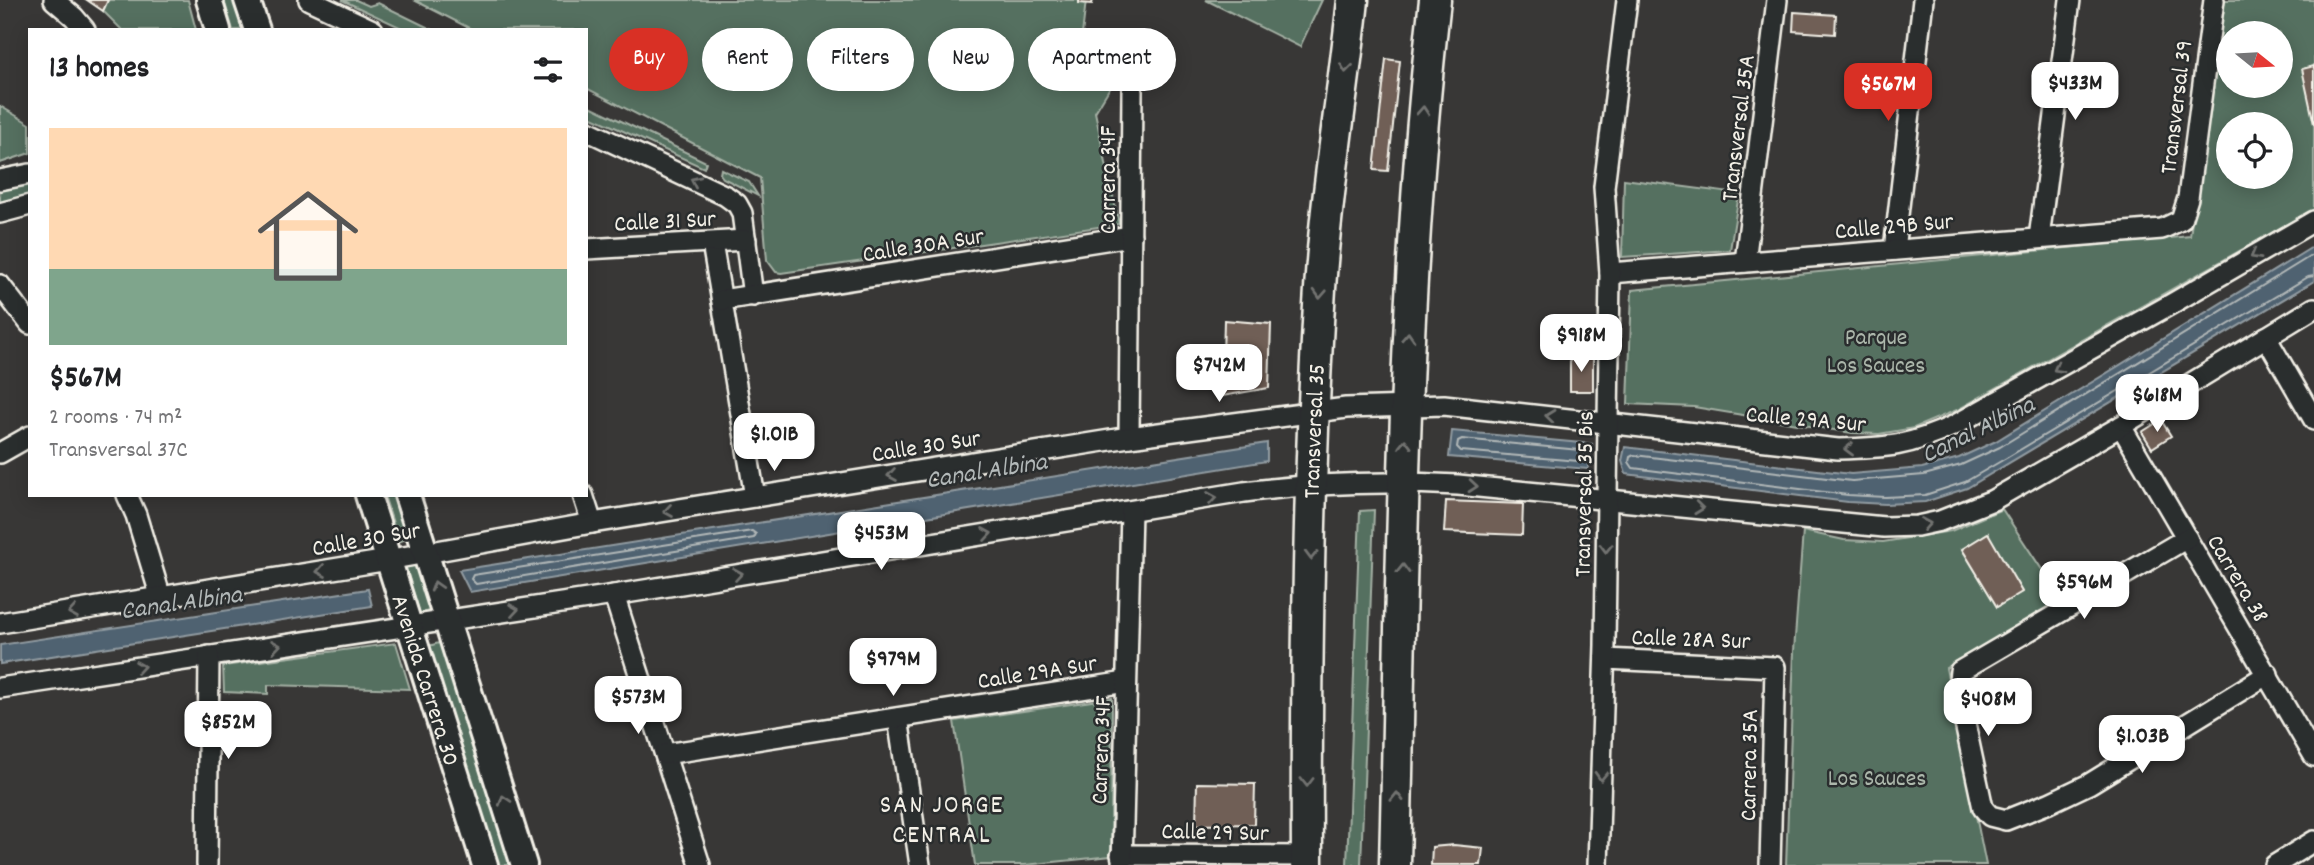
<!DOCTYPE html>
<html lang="en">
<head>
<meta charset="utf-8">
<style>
  :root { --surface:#fff; --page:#f2f2f2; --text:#202124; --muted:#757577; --line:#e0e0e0; --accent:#d93025 }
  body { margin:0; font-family:Dekko,sans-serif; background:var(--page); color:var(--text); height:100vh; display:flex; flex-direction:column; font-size:26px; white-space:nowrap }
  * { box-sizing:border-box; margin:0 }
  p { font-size:23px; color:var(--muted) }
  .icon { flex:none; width:38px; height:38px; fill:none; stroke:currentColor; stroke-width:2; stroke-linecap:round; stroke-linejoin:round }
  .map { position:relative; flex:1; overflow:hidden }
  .drawer { position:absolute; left:28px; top:28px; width:560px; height:469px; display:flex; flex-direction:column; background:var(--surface); border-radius:0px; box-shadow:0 4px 18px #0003 }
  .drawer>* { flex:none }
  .banner { position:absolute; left:609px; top:28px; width:665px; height:63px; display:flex; gap:14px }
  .needle { width:46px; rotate:108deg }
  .buttons { position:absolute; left:2216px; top:21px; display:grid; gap:14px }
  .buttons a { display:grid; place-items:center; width:77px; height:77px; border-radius:50%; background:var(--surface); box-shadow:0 4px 18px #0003; font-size:35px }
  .price { position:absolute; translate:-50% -60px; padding:0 16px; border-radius:14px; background:#fff; color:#222; font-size:23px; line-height:46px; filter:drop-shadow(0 2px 4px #0008) }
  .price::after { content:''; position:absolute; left:50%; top:42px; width:21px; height:16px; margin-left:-10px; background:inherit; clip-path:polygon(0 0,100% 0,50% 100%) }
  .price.current { background:var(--accent); color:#fff }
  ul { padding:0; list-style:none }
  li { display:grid; align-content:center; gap:14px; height:371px; padding:0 21px }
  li+li { border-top:2px solid var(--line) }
  li span { display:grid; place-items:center; height:217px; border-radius:0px; color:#555 }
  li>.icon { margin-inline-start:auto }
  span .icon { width:126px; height:126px; fill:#fffc; stroke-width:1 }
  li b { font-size:30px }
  h2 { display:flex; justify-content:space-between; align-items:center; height:84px; padding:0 21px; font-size:30px }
  .tag { padding:0 24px; border-radius:32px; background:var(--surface); box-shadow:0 4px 18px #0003; font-size:24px; line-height:63px }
  .tag.current { background:var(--accent); color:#fff }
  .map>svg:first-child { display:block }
  .green { fill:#557060; stroke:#a4b0a4; stroke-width:2; fill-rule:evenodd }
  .water { fill:#4f6271; stroke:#919ba1; stroke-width:2 }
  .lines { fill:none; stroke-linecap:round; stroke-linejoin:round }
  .shore { stroke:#b2b8b8; stroke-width:2 }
  .building { fill:#705f57; stroke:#f4f1e8; stroke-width:2 }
  .minor-casing { stroke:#f4f1e8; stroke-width:24 }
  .major-casing { stroke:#f4f1e8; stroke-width:30 }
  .highway-casing { stroke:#f4f1e8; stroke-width:35 }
  .minor { stroke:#2a2d2e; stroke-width:19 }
  .major { stroke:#2a2d2e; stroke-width:24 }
  .highway { stroke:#2a2d2e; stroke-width:30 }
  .oneway { stroke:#71726f }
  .labels { text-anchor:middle; stroke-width:5; stroke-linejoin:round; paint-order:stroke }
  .street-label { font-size:24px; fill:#f4f1e8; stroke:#2a2d2e }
  .park-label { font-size:24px; fill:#acb7ab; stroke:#2a2d2e }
  .water-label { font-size:26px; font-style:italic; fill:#b2b8b8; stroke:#2a2d2e }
  .neighbourhood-label { font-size:26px; letter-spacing:2px; fill:#f4f1e8; stroke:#2a2d2e }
</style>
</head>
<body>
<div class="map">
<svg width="2314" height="865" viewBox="0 0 2314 865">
  <rect width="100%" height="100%" fill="#383736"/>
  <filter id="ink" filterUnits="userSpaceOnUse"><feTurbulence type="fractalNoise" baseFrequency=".0143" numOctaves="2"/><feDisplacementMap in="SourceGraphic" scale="14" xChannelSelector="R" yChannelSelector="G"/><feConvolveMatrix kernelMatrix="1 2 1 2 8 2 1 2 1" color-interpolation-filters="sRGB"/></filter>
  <g filter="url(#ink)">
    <g class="green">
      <polygon points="108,0 188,0 196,30 122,30 103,11"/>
      <polygon points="224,0 239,0 248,30 233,30"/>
      <polygon points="342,0 356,0 369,6 378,3 433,30 406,30"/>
      <polygon points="414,0 1086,0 1082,35 1058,59 1123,66 1095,112 1119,224 781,273 776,272 767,260 760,178 586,88 586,30 473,30"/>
      <polygon points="1206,0 1322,0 1300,47"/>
      <path d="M2223 0H2314V209L1957 410 1914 428 1879 434 1852 433 1694 407 1628 404 1632 290 2190 236ZM2228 33H2280V86H2228ZM2228 124H2280V177H2228Z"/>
      <polygon points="586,104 706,162 704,168 586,114"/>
      <polygon points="0,106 30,124 30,153 0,163"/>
      <polygon points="721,169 749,182 758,196 723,178 720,174"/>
      <polygon points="1624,179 1739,194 1730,250 1622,257"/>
      <polygon points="30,182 30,195 0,203 0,189"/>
      <polygon points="384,495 395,495 408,538 399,542"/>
      <path d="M2002 509 2064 603 1946 668 1986 865H1786L1794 651 1803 531 1844 540 1883 542 1951 531ZM1987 534 2022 592 1997 607 1962 549Z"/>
      <polygon points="1374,510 1361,865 1347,865 1360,511"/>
      <polygon points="416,563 431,610 420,614 405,565"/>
      <polygon points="442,642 512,865 498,865 429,646"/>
      <polygon points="396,643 410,689 268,685 268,694 224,692 223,666"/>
      <polygon points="1112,698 1111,856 1025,865 975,865 954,721"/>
    </g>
    <g class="water">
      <polygon points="2314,246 2314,281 1967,488 1925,502 1885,504 1848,502 1626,474 1622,461 1625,447 1851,474 1922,468 1959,458 1996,441"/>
      <polygon points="1452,431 1592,444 1588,469 1449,457"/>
      <polygon points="1267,443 1267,461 470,592 459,570"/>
      <polygon points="368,589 372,606 0,664 0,645"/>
    </g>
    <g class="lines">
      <g class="shore">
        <polyline points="2314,254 2000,447 1961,465 1924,475 1852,481 1634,455 1630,457 1629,462 1633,468 1848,495 1885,497 1925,495 1965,482 2008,457 2308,277 2314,276"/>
        <polygon points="1462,439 1580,450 1583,453 1582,460 1579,461 1461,451 1457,447 1458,441"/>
        <polygon points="752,531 756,534 754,538 476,584 471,579 473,575"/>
      </g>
    </g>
    <g class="building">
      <polygon points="87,0 108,0 103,11"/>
      <polygon points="1079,0 1093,0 1092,4 1079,3"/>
      <polygon points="1794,12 1836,15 1835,34 1793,31"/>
      <polygon points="1386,59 1400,61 1388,171 1374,170"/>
      <polygon points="2314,66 2314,124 2302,69"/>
      <polygon points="1224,320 1271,324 1269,388 1222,396"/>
      <rect x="1570" y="356" width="23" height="35"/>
      <polygon points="2161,420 2171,436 2152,448 2142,432"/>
      <polygon points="1446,501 1523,504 1522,535 1444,532"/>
      <polygon points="1988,533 2022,592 1997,607 1962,549"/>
      <polygon points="1197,783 1255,784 1254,824 1196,825"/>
      <polygon points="1454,845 1483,848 1481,865 1431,865 1432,847"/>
    </g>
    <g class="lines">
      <g class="minor-casing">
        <g id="minor">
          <polyline points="54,0 74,17 85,30"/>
          <polyline points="309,0 373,30"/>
          <polyline points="586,130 726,196 737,204 742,213 753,296"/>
          <polyline points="0,180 30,174"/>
          <polyline points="0,213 30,205"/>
          <polyline points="2039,238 2070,0"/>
          <polyline points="712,243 755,497"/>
          <polyline points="586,249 746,240"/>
          <polyline points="1894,250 1923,0"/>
          <polyline points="1745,262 1777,0"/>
          <polyline points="1610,273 2162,229 2181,220 2188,198 2214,0"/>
          <polyline points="0,285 30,324"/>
          <polyline points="722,300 1131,236"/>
          <polyline points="2266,337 2314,420"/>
          <polyline points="2121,426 2314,756"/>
          <polyline points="1129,437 1132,91"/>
          <polyline points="0,453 30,436"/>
          <polyline points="127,495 136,515 161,598"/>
          <polyline points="583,495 592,523"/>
          <polyline points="2187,538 1960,671 1958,691 1983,808 1990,816 2006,820 2049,803 2089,784 2268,674"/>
          <polyline points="614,595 700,865"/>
          <path d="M0 623 376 562 592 523 1129 437 1346 408 1444 405 1838 449C1887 448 1910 446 1955 425L2173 303 2314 221"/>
          <polyline points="1605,659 1775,667 1770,865"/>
          <path d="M0 688 614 595 1244 492C1314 483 1387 481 1458 485L1884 527 1917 526 1940 521 1993 500 2121 426 2314 308"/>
          <polyline points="898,718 920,865"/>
          <polyline points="665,754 1126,682"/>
          <polyline points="1121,855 1307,856"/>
          <polyline points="207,865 209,656"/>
          <polyline points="1122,865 1131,511"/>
          <polyline points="1598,865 1605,645 1610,273 1604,187 1627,0"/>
          <polyline points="2275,865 2314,841"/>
        </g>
      </g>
      <g class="major-casing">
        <g id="major">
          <polyline points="209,0 218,30"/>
          <polyline points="247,0 257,30"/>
          <path id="s1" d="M368 495 485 865"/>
          <polyline points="407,495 524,865"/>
        </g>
      </g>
      <g class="highway-casing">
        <g id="highway">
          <path id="s2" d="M1307 865C1306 673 1308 480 1320 289 1326 192 1343 96 1353 0"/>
          <path d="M1395 865C1402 576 1402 287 1435 0"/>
        </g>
      </g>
      <use href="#minor" class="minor"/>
      <use href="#major" class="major"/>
      <use href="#highway" class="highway"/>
    </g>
    <defs><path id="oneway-chevron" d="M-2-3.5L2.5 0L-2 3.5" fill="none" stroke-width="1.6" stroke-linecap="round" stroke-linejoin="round" transform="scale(1.75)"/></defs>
    <g class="oneway">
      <use href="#oneway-chevron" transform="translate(1346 68) rotate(97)"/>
      <use href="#oneway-chevron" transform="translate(1423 111) rotate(-86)"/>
      <use href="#oneway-chevron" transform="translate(695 181) rotate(-155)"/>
      <use href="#oneway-chevron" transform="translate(2255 255) rotate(150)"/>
      <use href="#oneway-chevron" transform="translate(1320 294) rotate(93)"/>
      <use href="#oneway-chevron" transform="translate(1408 337) rotate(-87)"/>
      <use href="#oneway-chevron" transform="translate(2058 368) rotate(151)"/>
      <use href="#oneway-chevron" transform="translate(1550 416) rotate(-174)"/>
      <use href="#oneway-chevron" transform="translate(1405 444) rotate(-89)"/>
      <use href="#oneway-chevron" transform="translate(1849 449) rotate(179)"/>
      <use href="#oneway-chevron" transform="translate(892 475) rotate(171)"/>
      <use href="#oneway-chevron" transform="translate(1473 486) rotate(5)"/>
      <use href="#oneway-chevron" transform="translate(1212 498) rotate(-9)"/>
      <use href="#oneway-chevron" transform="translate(1699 508) rotate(6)"/>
      <use href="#oneway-chevron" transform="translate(668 511) rotate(171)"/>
      <use href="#oneway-chevron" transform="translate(1926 524) rotate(-10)"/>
      <use href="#oneway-chevron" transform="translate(987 534) rotate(-9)"/>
      <use href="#oneway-chevron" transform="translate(1606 548) rotate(91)"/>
      <use href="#oneway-chevron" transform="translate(1311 555) rotate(91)"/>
      <use href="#oneway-chevron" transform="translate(1403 569) rotate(-89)"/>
      <use href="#oneway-chevron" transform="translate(321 571) rotate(171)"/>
      <use href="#oneway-chevron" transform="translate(738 574) rotate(-9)"/>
      <use href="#oneway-chevron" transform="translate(436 586) rotate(-107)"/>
      <use href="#oneway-chevron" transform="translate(514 610) rotate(-9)"/>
      <use href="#oneway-chevron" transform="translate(73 612) rotate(171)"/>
      <use href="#oneway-chevron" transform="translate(276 646) rotate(-8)"/>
      <use href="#oneway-chevron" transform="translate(140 667) rotate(-9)"/>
      <use href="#oneway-chevron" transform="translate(1601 776) rotate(92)"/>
      <use href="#oneway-chevron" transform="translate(1307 782) rotate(90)"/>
      <use href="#oneway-chevron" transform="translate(1397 797) rotate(-89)"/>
      <use href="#oneway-chevron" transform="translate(504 800) rotate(-108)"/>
    </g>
  </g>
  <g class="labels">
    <g class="street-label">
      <text transform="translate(2175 107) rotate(-83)" y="8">Transversal 39</text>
      <text transform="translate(1737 128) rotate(-83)" y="8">Transversal 35A</text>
      <text transform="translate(1107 180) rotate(-90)" y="8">Carrera 34F</text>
      <text transform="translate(665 220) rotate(-3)" y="8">Calle 31 Sur</text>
      <text transform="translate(1894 225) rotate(-5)" y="8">Calle 29B Sur</text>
      <text transform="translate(923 244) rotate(-9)" y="8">Calle 30A Sur</text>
      <text transform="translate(1806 418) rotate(5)" y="8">Calle 29A Sur</text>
      <text dy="8" stroke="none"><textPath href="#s2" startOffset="434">Transversal 35</textPath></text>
      <text transform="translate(926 445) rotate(-9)" y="8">Calle 30 Sur</text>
      <text transform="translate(1583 494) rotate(-89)" y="8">Transversal 35 Bis</text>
      <text transform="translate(366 538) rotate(-10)" y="8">Calle 30 Sur</text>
      <text transform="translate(2239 578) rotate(59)" y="8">Carrera 38</text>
      <text transform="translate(1691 638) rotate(2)" y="8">Calle 28A Sur</text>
      <text transform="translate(1037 671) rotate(-9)" y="8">Calle 29A Sur</text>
      <text dy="8" stroke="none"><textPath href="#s1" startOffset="194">Avenida Carrera 30</textPath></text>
      <text transform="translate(1100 750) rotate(-88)" y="8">Carrera 34F</text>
      <text transform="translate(1748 765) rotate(-89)" y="8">Carrera 35A</text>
      <text transform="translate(1215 831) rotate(1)" y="8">Calle 29 Sur</text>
    </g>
    <g class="park-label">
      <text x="1876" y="344">Parque<tspan x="1876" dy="28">Los Sauces</tspan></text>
      <text x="1877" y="785">Los Sauces</text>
    </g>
    <g class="water-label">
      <text transform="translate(1977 428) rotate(-26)" y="9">Canal Albina</text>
      <text transform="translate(986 469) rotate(-9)" y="9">Canal Albina</text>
      <text transform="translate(181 601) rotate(-8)" y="9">Canal Albina</text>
    </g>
    <g class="neighbourhood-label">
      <text x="942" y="812">SAN JORGE<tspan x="942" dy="30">CENTRAL</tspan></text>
    </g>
  </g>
</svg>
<div class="buttons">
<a><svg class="needle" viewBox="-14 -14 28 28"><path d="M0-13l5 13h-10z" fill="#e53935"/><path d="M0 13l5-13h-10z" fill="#757577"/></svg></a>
<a><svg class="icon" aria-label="locate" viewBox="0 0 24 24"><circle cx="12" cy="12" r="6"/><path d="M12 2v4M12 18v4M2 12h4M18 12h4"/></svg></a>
</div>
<b class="price" style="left:2075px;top:122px">$433M</b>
<b class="price current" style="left:1888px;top:123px">$567M</b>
<b class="price" style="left:1581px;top:374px">$918M</b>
<b class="price" style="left:1219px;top:404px">$742M</b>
<b class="price" style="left:2157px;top:434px">$618M</b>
<b class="price" style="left:774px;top:473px">$1.01B</b>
<b class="price" style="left:881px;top:572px">$453M</b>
<b class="price" style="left:2084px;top:621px">$596M</b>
<b class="price" style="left:893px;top:698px">$979M</b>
<b class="price" style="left:638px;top:736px">$573M</b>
<b class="price" style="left:1988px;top:738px">$408M</b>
<b class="price" style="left:228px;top:761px">$852M</b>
<b class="price" style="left:2142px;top:775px">$1.03B</b>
<div class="banner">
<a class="tag current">Buy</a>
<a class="tag">Rent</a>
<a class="tag">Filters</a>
<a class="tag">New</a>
<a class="tag">Apartment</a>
</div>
<section class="drawer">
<h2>13 homes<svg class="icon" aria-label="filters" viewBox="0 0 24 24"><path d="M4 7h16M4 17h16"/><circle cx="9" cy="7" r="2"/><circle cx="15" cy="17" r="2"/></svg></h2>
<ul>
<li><span style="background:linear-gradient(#ffd9b3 65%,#7fa58c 0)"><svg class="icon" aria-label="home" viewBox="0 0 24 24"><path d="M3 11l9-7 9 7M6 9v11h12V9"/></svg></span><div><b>$567M</b><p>2 rooms · 74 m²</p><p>Transversal 37C</p></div></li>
</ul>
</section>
</div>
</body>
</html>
